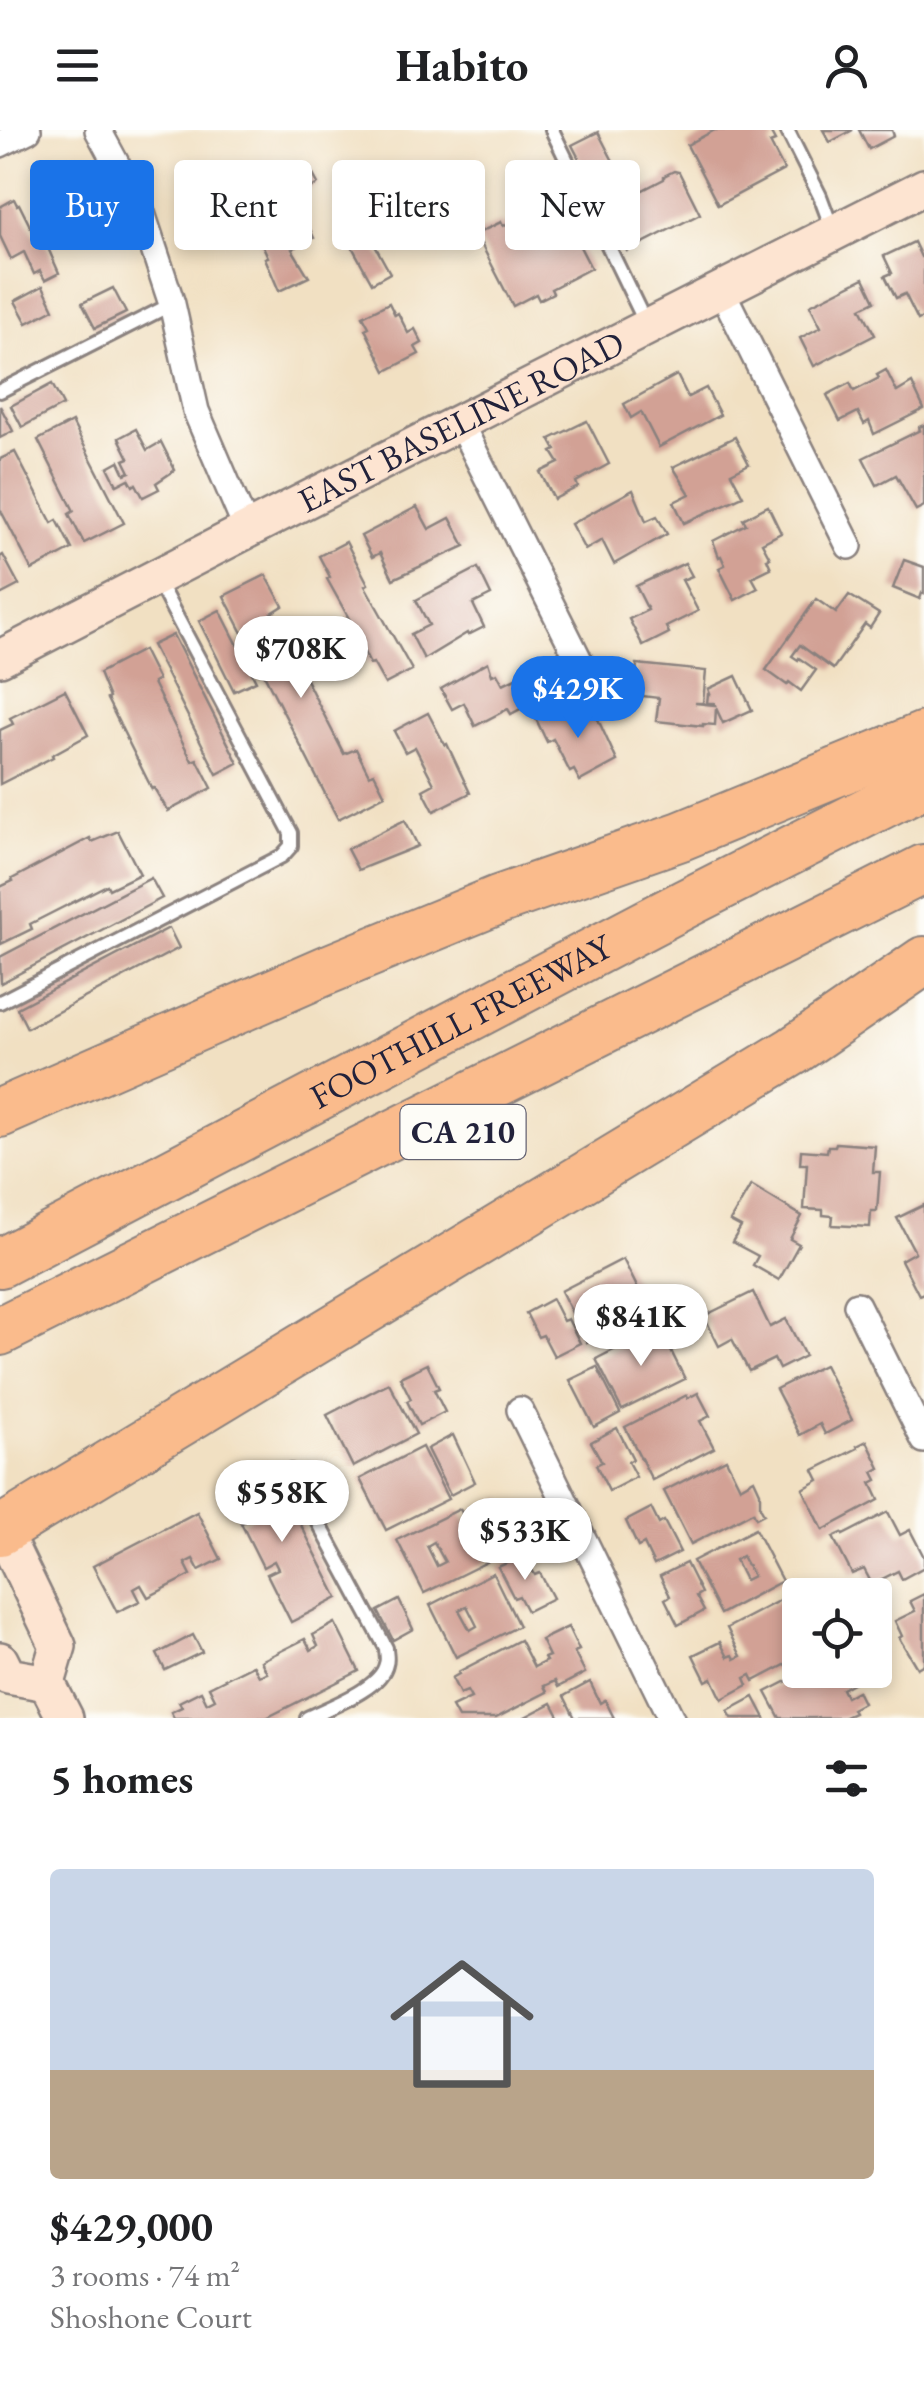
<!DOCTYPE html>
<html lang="en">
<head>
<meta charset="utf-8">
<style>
  :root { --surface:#fff; --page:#f2f2f2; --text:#202124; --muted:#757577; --accent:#1a73e8 }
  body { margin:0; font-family:"EB Garamond",serif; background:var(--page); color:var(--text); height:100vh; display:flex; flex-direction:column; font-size:38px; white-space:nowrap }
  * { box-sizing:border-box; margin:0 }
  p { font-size:32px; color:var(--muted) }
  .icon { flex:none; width:55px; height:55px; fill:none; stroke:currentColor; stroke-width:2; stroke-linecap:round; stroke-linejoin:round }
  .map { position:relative; height:1588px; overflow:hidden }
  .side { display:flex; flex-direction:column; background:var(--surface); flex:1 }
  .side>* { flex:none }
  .hud { position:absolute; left:30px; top:30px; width:865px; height:90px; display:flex; gap:20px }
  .controls { position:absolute; left:782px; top:1448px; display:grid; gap:20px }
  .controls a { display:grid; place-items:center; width:110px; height:110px; border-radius:10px; background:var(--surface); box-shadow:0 5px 15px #0003; font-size:50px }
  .price { position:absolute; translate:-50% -85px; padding:0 22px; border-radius:35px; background:#fff; color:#222; font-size:32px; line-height:65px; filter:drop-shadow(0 2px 5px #0008) }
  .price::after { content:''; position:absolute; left:50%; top:60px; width:30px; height:22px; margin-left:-15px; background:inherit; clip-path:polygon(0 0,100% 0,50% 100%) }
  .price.active { background:var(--accent); color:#fff }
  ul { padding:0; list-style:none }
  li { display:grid; align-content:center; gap:20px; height:530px; padding:0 50px }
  li span { display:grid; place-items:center; height:310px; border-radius:10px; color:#555 }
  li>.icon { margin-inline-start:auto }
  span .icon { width:180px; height:180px; fill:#fffc; stroke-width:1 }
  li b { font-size:42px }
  h2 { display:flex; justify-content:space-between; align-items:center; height:120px; padding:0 50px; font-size:42px }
  .chip { padding:0 35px; border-radius:10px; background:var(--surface); box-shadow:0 5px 15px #0003; font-size:35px; line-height:90px }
  .chip.active { background:var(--accent); color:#fff }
  header { display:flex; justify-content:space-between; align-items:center; height:130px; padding:0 50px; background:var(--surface); font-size:45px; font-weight:700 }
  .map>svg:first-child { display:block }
  .building { fill:#d2a195; fill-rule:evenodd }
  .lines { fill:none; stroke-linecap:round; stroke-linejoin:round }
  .service-casing { stroke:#8a817e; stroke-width:18 }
  .minor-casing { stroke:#8a817e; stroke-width:30 }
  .secondary-casing { stroke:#8a817e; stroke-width:40 }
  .motorway-casing { stroke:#8a817e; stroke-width:52 }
  .service { stroke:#fff; stroke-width:12 }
  .minor { stroke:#fff; stroke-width:25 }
  .secondary { stroke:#fde4d1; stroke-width:35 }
  .motorway { stroke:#fabb8c; stroke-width:48 }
  .labels { text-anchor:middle; stroke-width:9; stroke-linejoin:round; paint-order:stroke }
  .shield { fill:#fdfcf7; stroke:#646373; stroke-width:2.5 }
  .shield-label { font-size:32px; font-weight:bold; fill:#22223b }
  .street-label { font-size:35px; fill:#22223b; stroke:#fdfcf7 }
</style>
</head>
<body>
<header><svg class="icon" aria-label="menu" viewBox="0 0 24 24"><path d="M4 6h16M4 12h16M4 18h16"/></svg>Habito<svg class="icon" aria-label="person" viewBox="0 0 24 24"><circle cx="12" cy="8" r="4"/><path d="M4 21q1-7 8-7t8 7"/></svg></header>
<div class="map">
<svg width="924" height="1588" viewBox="0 0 924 1588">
  <rect width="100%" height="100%" fill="#fdfcf7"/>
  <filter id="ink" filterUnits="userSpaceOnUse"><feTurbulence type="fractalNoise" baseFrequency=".01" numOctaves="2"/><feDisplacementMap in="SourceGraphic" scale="20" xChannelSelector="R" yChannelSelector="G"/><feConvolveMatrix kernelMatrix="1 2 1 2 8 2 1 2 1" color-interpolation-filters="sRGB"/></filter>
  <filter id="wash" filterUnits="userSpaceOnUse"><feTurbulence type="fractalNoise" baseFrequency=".0048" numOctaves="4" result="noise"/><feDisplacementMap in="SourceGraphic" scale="40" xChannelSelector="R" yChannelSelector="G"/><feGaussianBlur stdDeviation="2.25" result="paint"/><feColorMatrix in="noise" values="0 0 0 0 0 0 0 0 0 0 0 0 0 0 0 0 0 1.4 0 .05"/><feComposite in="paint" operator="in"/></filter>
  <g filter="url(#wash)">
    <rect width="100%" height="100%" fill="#f1e0c2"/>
    <g id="blocks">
      <g class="building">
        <polygon points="715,0 769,0 775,11 770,13 784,40 718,75 687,15"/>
        <polygon points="823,0 853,0 830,12"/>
        <polygon points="859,0 892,0 894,6 869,19"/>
        <polygon points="598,2 631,66 664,49 664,46 674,41 679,42 700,84 627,121 572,15"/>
        <polygon points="308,35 318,54 287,71 277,52"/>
        <polygon points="70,49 90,89 80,94 83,101 67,109 43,62"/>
        <polygon points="555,68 591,138 551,159 553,163 539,170 536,164 513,176 476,104 501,92 503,96"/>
        <polygon points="14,69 17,75 19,74 38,112 44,109 59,143 45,150 40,141 34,144 24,122 11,129 0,106 0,77"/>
        <polygon points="302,82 314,108 292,119 309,147 279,161 265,128 268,127 257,103"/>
        <polygon points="362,92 390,143 372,153 344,102"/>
        <polygon points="914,112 921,127 924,126 924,187 918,190 905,164 896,168 885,146 892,143 884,126"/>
        <polygon points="864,148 875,171 861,178 875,205 814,236 800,208 821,197 810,175"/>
        <polygon points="43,156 54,179 27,193 15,171"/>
        <polygon points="113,158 126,183 95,198 82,173"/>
        <polygon points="389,173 395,185 398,183 408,203 415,199 422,213 415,217 419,224 386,241 365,199 369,197 363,186"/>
        <polygon points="886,240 897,262 912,253 924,279 874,304 869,291 864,294 858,282 840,291 827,265 850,253 854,261 879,248 877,245"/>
        <polygon points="677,245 688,267 706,258 720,285 659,317 641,282 631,288 624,274"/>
        <polygon points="52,254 63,275 22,297 11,276"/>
        <polygon points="0,276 13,301 0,308"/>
        <polygon points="587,291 609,334 576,352 578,357 554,369 540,342 559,333 552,322 556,320 550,309"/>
        <polygon points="72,292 124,393 84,413 69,384 74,381 38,310"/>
        <polygon points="924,295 924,376 916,380 896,345 877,355 863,328 920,300 919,297"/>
        <polygon points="136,299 147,320 161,312 175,340 156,353 159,359 143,367 136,354 133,356 129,349 117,355 108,337 119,331 125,344 130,342 124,330 129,328 119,308"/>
        <polygon points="735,307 749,334 731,343 743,366 684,393 674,372 690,364 673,337"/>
        <polygon points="15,322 52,393 57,390 72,419 32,440 0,379 0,329"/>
        <polygon points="633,360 646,391 657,386 667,404 614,434 602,410 585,420 571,394"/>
        <polygon points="768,376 781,403 762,413 770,428 767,429 771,438 752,447 758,458 735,470 719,438 725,435 721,426 719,427 713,411 746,394 743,389"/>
        <polygon points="417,377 429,399 450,388 465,416 393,449 380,423 372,427 361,406"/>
        <polygon points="346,412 368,454 365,456 412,540 385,554 373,533 370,534 359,513 362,512 327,449 330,447 319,426"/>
        <polygon points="3,425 19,455 0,465 0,427"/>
        <polygon points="904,430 924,437 924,464 922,463 920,469 893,458"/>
        <polygon points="685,433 692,446 682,450 698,481 666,497 669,503 643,516 629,489 648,480 636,456"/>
        <polygon points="478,438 491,465 473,474 484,497 468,505 467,503 424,529 411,504 429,495 416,470"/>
        <polygon points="266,445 283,476 272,483 344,624 356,619 369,645 374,643 385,665 338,689 224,466"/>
        <polygon points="849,465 879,484 870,498 865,494 833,539 800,515 792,526 798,530 799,528 816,540 801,561 789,552 787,555 766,540 816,469 836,483"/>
        <polygon points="220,480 256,551 234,561 199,491"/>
        <polygon points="173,505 238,633 217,644 152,515"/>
        <polygon points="143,520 158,550 153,553 192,631 197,629 212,658 168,681 154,658 152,659 107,569 109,568 99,543"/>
        <polygon points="488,532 492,545 497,543 503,554 522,545 535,571 511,584 508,579 475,596 464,573 452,579 441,559"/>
        <polygon points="637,534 706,541 703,573 695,573 715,575 714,573 707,573 708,564 710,564 708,559 736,546 752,580 723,593 716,578 715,595 703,594 703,596 656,591 659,568 634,565"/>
        <polygon points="65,560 88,605 52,625 53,627 0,654 0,600 13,594 10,588"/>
        <polygon points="561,574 571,593 586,584 588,587 595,583 617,631 580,651 574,640 570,642 553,609 547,612 535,587"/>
        <polygon points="428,583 445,615 447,614 470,663 434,681 423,660 434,654 415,617 405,622 394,601"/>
        <polygon points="405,690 418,716 358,740 347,719"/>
        <polygon points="118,701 140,744 109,759 107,755 30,794 32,799 1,814 0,757 13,751 12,749 90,708 92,712"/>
        <polygon points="151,748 162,768 1,853 0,827"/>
        <polygon points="169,798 179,818 27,898 17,878"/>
        <polygon points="836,1013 875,1016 873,1042 880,1042 877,1081 871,1081 870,1097 832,1095 833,1086 823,1085 823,1080 804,1079 807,1034 800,1034 801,1020 827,1022 828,1016 835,1016"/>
        <polygon points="751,1055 802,1086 790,1109 799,1114 779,1150 753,1135 758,1126 732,1112 741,1097 730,1091"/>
        <polygon points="924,1075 924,1163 919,1165 901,1130 915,1122 897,1088"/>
        <polygon points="623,1129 649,1181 587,1212 561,1161"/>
        <polygon points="753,1162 770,1197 786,1189 805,1226 779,1239 774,1229 749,1241 732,1209 719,1216 704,1186"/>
        <polygon points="552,1169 563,1191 568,1189 580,1213 554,1226 543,1205 538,1207 526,1183"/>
        <polygon points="659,1197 685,1249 622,1280 596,1229"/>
        <polygon points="427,1234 439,1258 434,1260 445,1282 419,1295 407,1271 411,1269 400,1247"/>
        <polygon points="824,1235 852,1290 825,1304 820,1294 800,1305 776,1259"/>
        <polygon points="597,1237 620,1283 594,1297 570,1250"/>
        <polygon points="389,1253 416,1304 353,1337 327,1285"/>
        <polygon points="698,1263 710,1286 700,1291 714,1318 652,1350 625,1297 687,1265 688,1268"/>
        <polygon points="617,1298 633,1329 628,1332 636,1347 609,1361 596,1335 602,1332 591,1312"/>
        <polygon points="453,1305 475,1352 450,1365 427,1319"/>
        <polygon points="867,1311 880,1338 873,1342 877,1350 871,1353 879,1370 823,1400 803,1359 819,1350 814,1340 858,1318 857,1316"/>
        <polygon points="422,1317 448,1369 386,1400 360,1349"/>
        <polygon points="726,1329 740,1357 754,1349 760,1362 760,1377 764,1384 756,1388 753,1382 691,1414 664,1361"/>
        <polygon points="272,1338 338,1468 291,1492 267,1444 278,1439 274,1431 263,1437 241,1393 252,1388 249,1380 238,1386 225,1362"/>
        <polygon points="502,1368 515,1393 510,1396 520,1416 494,1430 477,1396 482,1393 476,1381"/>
        <polygon points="651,1378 659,1394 664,1391 680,1422 654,1435 644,1414 638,1417 626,1391"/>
        <path d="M460 1379 487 1432 424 1463 397 1410ZM434 1412 445 1432 437 1436 427 1416Z"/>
        <polygon points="197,1382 221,1429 199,1440 193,1429 185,1433 191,1445 148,1467 141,1455 134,1459 140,1471 117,1482 93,1436"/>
        <polygon points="888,1382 900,1405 910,1400 924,1427 924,1437 902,1449 898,1441 872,1454 864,1439 852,1444 833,1407 842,1403 843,1405"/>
        <path d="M755 1399 782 1451 720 1484 693 1431ZM742 1426 753 1446 745 1450 735 1430Z"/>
        <polygon points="524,1425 535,1445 540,1443 553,1468 527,1481 519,1466 514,1468 498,1437"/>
        <polygon points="686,1433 701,1463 696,1466 704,1481 678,1495 665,1469 670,1466 660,1446"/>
        <path d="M493 1443 519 1496 456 1527 430 1475ZM467 1476 477 1496 470 1500 459 1480Z"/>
        <polygon points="924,1464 924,1534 917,1538 899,1508 902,1506 895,1491 915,1481 910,1471"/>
        <polygon points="790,1465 800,1484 800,1527 754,1551 751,1545 745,1548 748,1555 722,1569 712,1548 706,1551 693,1525 720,1512 728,1527 733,1525 735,1529 741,1526 727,1498"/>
        <polygon points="399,1470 413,1499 393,1510 378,1481"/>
        <polygon points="335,1493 359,1541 266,1588 174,1588 171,1582 182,1577 179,1572 201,1561 207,1573 215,1569 209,1557 253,1535 259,1546 267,1543 261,1531 305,1509 311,1520 318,1516 313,1505"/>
        <polygon points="568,1497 579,1520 574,1522 585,1543 558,1557 555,1551 544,1556 547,1562 496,1588 458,1588 452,1577 471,1568 467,1561 460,1564 452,1548 459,1544 458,1542 520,1510 534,1537 546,1531 544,1528 549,1526 541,1510"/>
        <polygon points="193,1505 202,1522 165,1540 157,1524"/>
        <polygon points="809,1540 842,1540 853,1553 842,1559 846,1567 857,1561 863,1573 852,1579 854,1583 843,1588 780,1588 766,1562"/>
        <polygon points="590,1552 600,1573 605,1570 614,1588 575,1588 564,1566"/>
        <polygon points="754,1567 765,1588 732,1588 728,1581"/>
        <polygon points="552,1573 560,1588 523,1588"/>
      </g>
    </g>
  </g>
  <g filter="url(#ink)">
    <use href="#blocks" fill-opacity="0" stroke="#8a817e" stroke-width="2.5"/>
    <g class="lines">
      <g class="service-casing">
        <g id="service">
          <polyline points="552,0 647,196"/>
          <polyline points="787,0 820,66 833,101"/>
          <polyline points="0,261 172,174"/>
          <polyline points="0,872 282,726 291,716 291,703 156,448"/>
          <path d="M291 1341 386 1518C386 1523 388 1529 386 1534 381 1559 329 1577 307 1588"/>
        </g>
      </g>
      <g class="minor-casing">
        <g id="minor">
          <polyline points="98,0 141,80 172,174 196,281 247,400"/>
          <polyline points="0,14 28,0"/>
          <polyline points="722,161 849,416"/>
          <polyline points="460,293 584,540"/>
          <polyline points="857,1175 924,1310"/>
          <polyline points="520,1280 671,1588"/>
        </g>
      </g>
      <g class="secondary-casing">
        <g id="secondary">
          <path id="s1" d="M0 528 267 390 924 57"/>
          <polyline points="2,1400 58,1516 47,1553 65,1588"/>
          <polyline points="0,1530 8,1546 47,1553"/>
        </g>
      </g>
      <g class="motorway-casing">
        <g id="motorway">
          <polyline points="0,983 327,840 498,770 681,706 924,606"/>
          <path id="s2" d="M0 1133 685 774 924 653"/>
          <polyline points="0,1201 924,739"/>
          <polyline points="0,1401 793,921 924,831"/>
        </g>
      </g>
      <use href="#service" class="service"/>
      <use href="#minor" class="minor"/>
      <use href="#secondary" class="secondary"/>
      <use href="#motorway" class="motorway"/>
    </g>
  </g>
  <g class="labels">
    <rect class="shield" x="400.5" y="975" width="125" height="54" rx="8"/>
    <g class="shield-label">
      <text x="463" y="1013">CA 210</text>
    </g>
    <g class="street-label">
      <text dy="12" stroke="none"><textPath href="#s1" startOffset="518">EAST BASELINE ROAD</textPath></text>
      <text dy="12" stroke="none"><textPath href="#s2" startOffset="520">FOOTHILL FREEWAY</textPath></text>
    </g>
  </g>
</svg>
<div class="controls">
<a><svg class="icon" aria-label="locate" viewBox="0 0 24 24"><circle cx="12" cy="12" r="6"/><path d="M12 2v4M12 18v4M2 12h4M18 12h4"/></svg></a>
</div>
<b class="price" style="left:301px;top:571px">$708K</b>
<b class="price active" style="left:578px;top:611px">$429K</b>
<b class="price" style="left:641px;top:1239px">$841K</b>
<b class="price" style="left:282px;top:1415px">$558K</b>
<b class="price" style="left:525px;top:1453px">$533K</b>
<div class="hud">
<a class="chip active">Buy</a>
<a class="chip">Rent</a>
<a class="chip">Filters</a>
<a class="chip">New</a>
</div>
</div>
<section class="side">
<h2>5 homes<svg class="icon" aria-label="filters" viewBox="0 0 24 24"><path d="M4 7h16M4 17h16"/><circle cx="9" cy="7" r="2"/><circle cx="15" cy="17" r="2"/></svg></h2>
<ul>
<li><span style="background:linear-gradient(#c9d6e8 65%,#b9a48a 0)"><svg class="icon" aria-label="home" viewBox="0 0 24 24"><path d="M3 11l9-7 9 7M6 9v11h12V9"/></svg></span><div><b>$429,000</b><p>3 rooms · 74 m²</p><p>Shoshone Court</p></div></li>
</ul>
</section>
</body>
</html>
